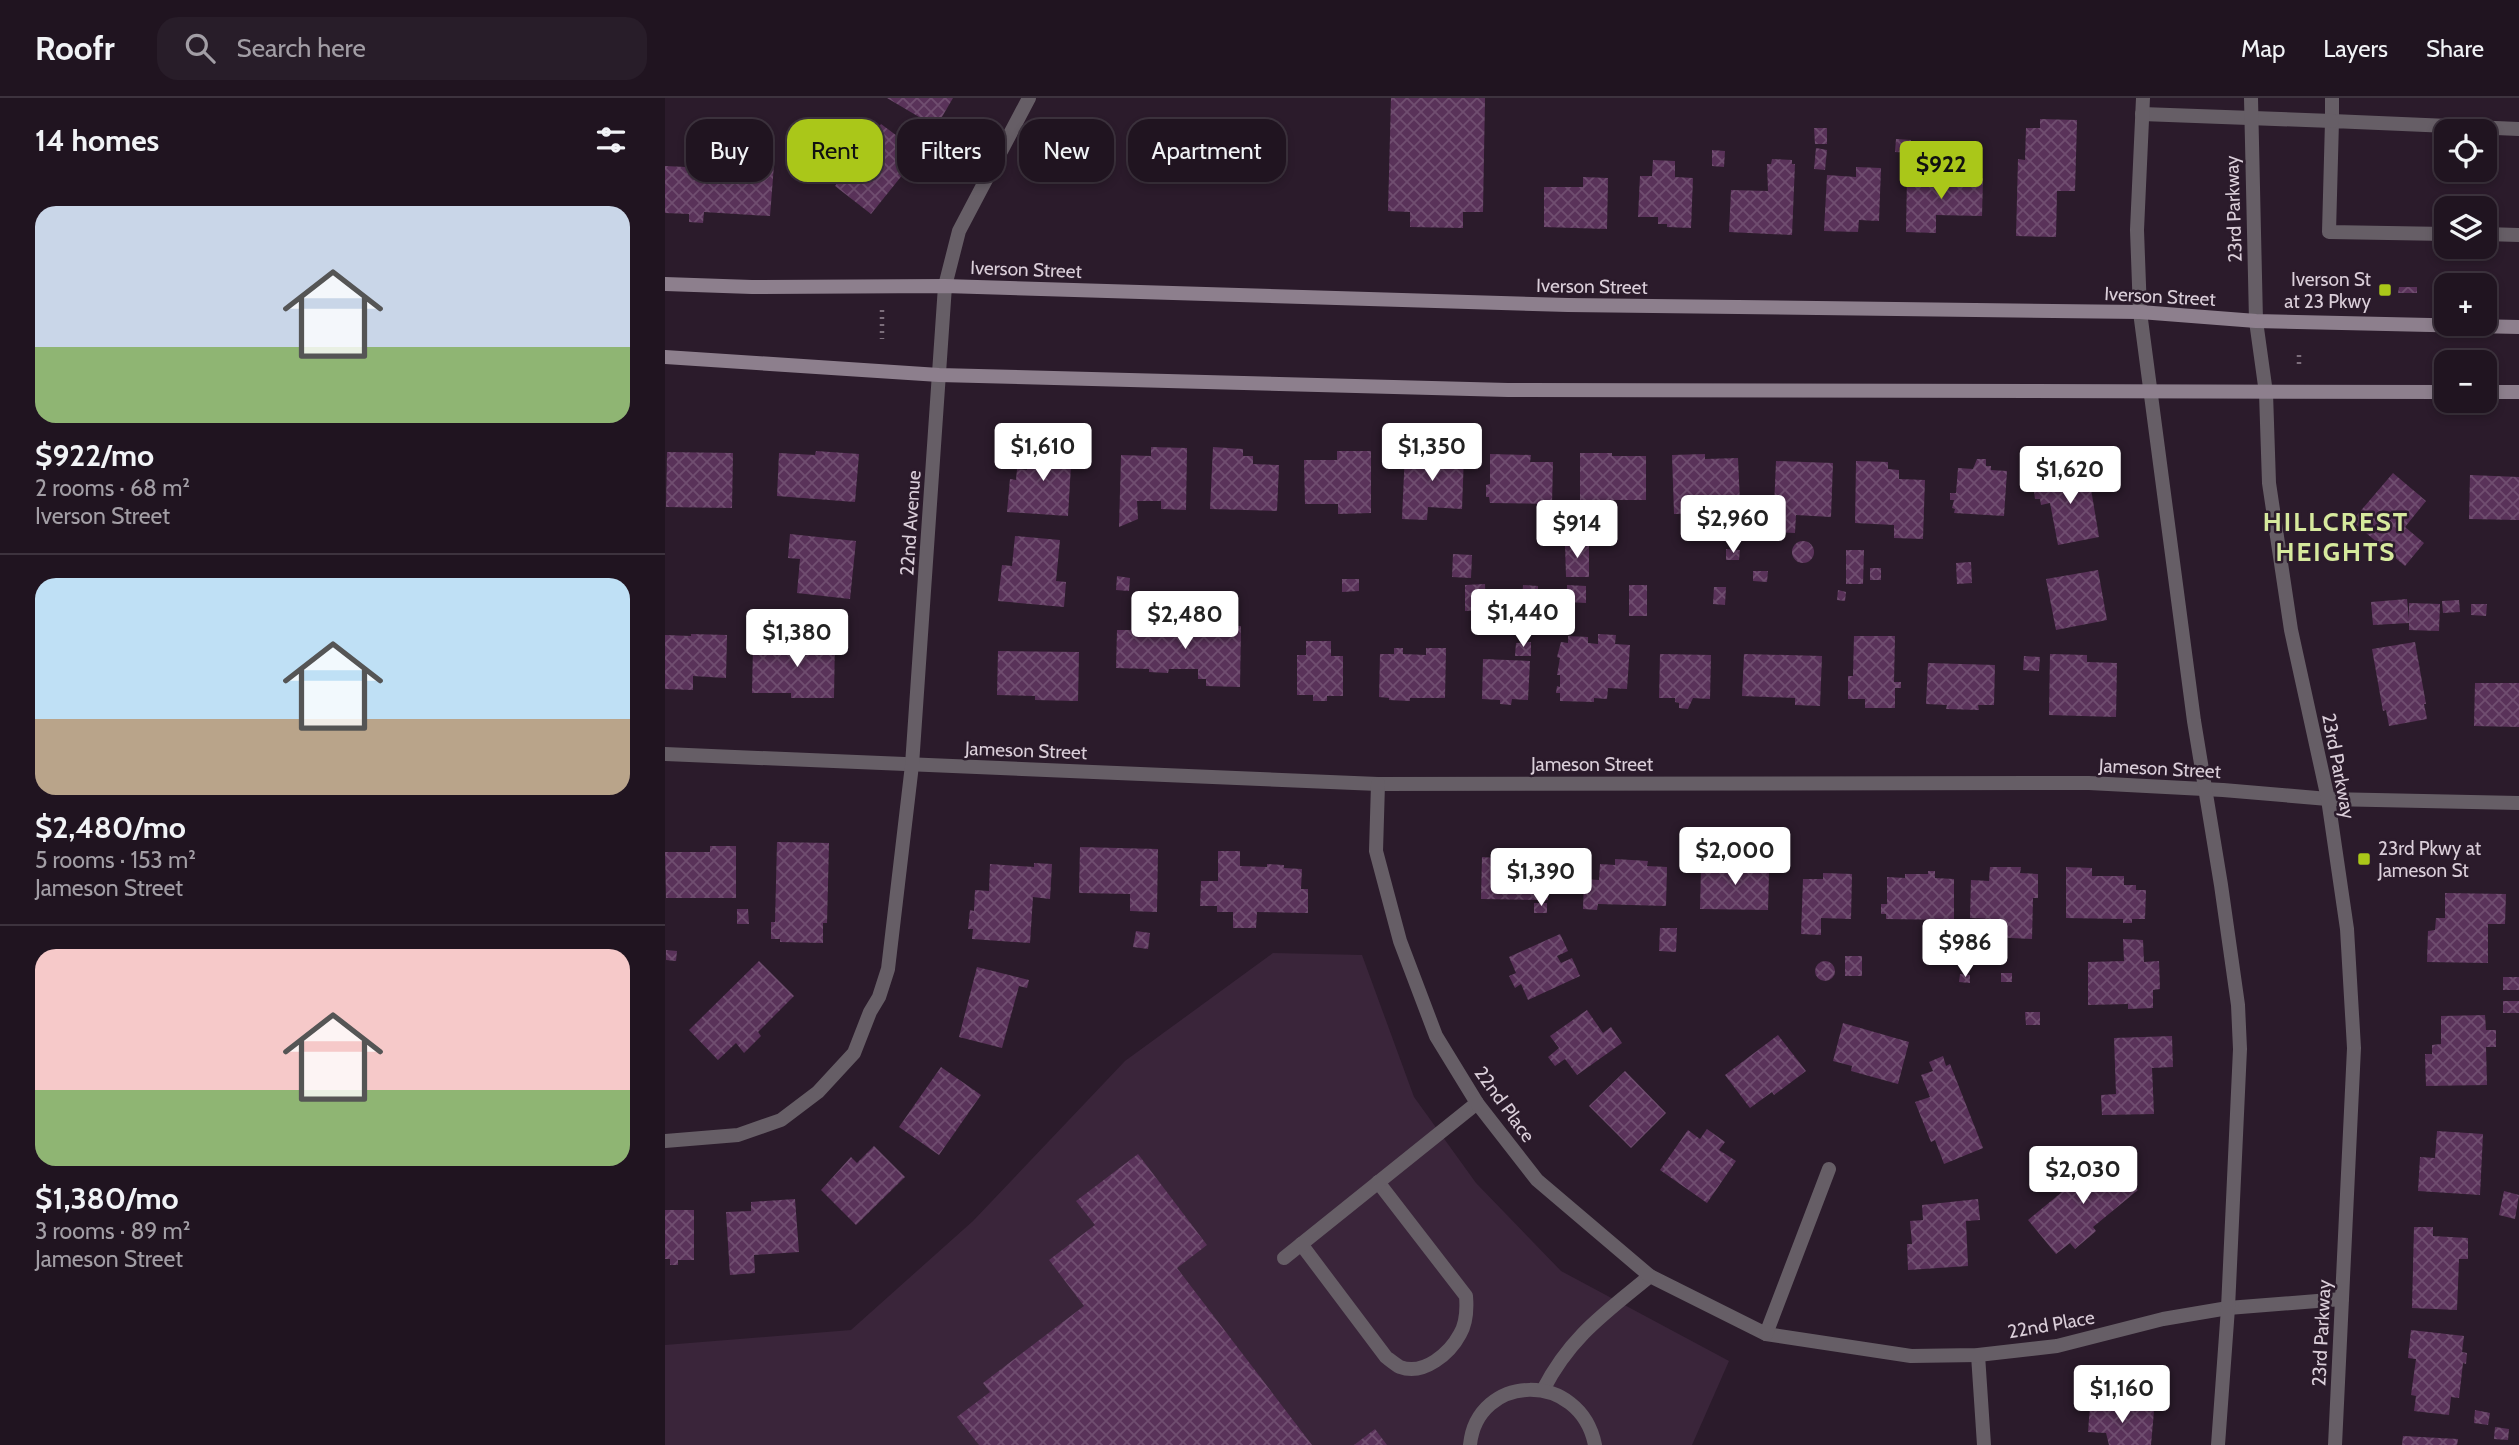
<!DOCTYPE html>
<html lang="en">
<head>
<meta charset="utf-8">
<style>
  :root { --surface:#201420; --page:#281d29; --text:#f1f3f6; --muted:#a29ea5; --line:#3d333e; --accent:#aac719 }
  body { margin:0; font-family:Cabin,sans-serif; background:var(--page); color:var(--text); height:100vh; display:flex; flex-direction:column; font-size:26px; white-space:nowrap }
  * { box-sizing:border-box; margin:0 }
  p { font-size:23px; color:var(--muted) }
  .icon { flex:none; width:38px; height:38px; fill:none; stroke:currentColor; stroke-width:2; stroke-linecap:round; stroke-linejoin:round }
  .map { position:relative; flex:1; overflow:hidden }
  .side { display:flex; flex-direction:column; background:var(--surface); width:665px }
  .side>* { flex:none }
  .top-card { position:absolute; left:21px; top:21px; width:665px; height:63px; display:flex; gap:14px }
  .buttons { position:absolute; left:1769px; top:21px; display:grid; gap:14px }
  .buttons a { display:grid; place-items:center; width:63px; height:63px; border-radius:14px; background:var(--surface); box-shadow:0 4px 10px #0003,0 0 0 2px var(--line); font-size:35px }
  .price { position:absolute; translate:-50% -60px; padding:0 16px; border-radius:7px; background:#fff; color:#222; font-size:23px; line-height:46px; filter:drop-shadow(0 2px 4px #0008) }
  .price::after { content:''; position:absolute; left:50%; top:42px; width:21px; height:16px; margin-left:-10px; background:inherit; clip-path:polygon(0 0,100% 0,50% 100%) }
  .price.current { background:var(--accent); color:#111 }
  ul { padding:0; list-style:none }
  li { display:grid; align-content:center; gap:14px; height:371px; padding:0 35px }
  li+li { border-top:2px solid var(--line) }
  li span { display:grid; place-items:center; height:217px; border-radius:21px; color:#555 }
  li>.icon { margin-inline-start:auto }
  span .icon { width:126px; height:126px; fill:#fffc; stroke-width:1 }
  li b { font-size:30px }
  h2 { display:flex; justify-content:space-between; align-items:center; height:84px; padding:0 35px; font-size:30px }
  .pill { padding:0 24px; border-radius:21px; background:var(--surface); box-shadow:0 4px 10px #0003,0 0 0 2px var(--line); font-size:24px; line-height:63px }
  .pill.current { background:var(--accent); color:#111 }
  header { display:flex; align-items:center; gap:42px; box-sizing:border-box; height:98px; padding:0 35px; background:var(--surface); border-bottom:2px solid var(--line) }
  header strong { font-size:33px }
  nav { display:flex; gap:38px; margin-inline-start:auto; font-size:24px }
  .search { width:490px; height:63px; background:var(--page); display:flex; align-items:center; gap:18px; box-sizing:border-box; padding:0 24px; border-radius:21px; color:var(--muted); font-size:26px }
  main { display:flex; flex:1; min-height:0 }
  .map>svg:first-child { display:block }
  .built { fill:#3a253a }
  .building { fill:url(#building-cross-hatch) }
  .lines { fill:none; stroke-linecap:round; stroke-linejoin:round }
  .path { stroke:#7c6e7b; stroke-width:4.5; stroke-dasharray:2 5; stroke-linecap:butt }
  .service { stroke:#665e66; stroke-width:14 }
  .minor { stroke:#665e66; stroke-width:14 }
  .tertiary { stroke:#665e66; stroke-width:14 }
  .secondary { stroke:#8d7f8d; stroke-width:14 }
  .poi-dot { fill:#aac719; stroke:#2b1b2b; stroke-width:2.5 }
  .labels { text-anchor:middle; stroke-width:5; stroke-linejoin:round; paint-order:stroke }
  .street-label { font-size:19px; fill:#daced9; stroke:#2b1b2b }
  .poi-label { font-size:19px; fill:#daced9; stroke:#2b1b2b; text-anchor:end }
  .district-label { font-size:26px; font-weight:bold; letter-spacing:2px; fill:#d6e99d; stroke:#2b1b2b }
</style>
</head>
<body>
<header>
<strong>Roofr</strong>
<div class="search"><svg class="icon" aria-label="search" viewBox="0 0 24 24"><circle cx="10" cy="10" r="6"/><path d="M15 15l6 6"/></svg>Search here</div>
<nav><a>Map</a><a>Layers</a><a>Share</a></nav>
</header>
<main>
<section class="side">
<h2>14 homes<svg class="icon" aria-label="filters" viewBox="0 0 24 24"><path d="M4 7h16M4 17h16"/><circle cx="9" cy="7" r="2"/><circle cx="15" cy="17" r="2"/></svg></h2>
<ul>
<li><span style="background:linear-gradient(#c9d6e8 65%,#8fb573 0)"><svg class="icon" aria-label="home" viewBox="0 0 24 24"><path d="M3 11l9-7 9 7M6 9v11h12V9"/></svg></span><div><b>$922/mo</b><p>2 rooms · 68 m²</p><p>Iverson Street</p></div></li>
<li><span style="background:linear-gradient(#bfe0f5 65%,#b9a48a 0)"><svg class="icon" aria-label="home" viewBox="0 0 24 24"><path d="M3 11l9-7 9 7M6 9v11h12V9"/></svg></span><div><b>$2,480/mo</b><p>5 rooms · 153 m²</p><p>Jameson Street</p></div></li>
<li><span style="background:linear-gradient(#f6c9c9 65%,#8fb573 0)"><svg class="icon" aria-label="home" viewBox="0 0 24 24"><path d="M3 11l9-7 9 7M6 9v11h12V9"/></svg></span><div><b>$1,380/mo</b><p>3 rooms · 89 m²</p><p>Jameson Street</p></div></li>
</ul>
</section>
<div class="map">
<svg width="1854" height="1347" viewBox="0 0 1854 1347">
  <defs>
    <pattern id="building-cross-hatch" width="8" height="8" patternUnits="userSpaceOnUse" patternTransform="scale(1.75)"><rect width="8" height="8" fill="#593259"/><path d="M0 0l8 8M0 8l8-8" fill="none" stroke="#704e70"/></pattern>
  </defs>
  <rect width="100%" height="100%" fill="#2b1b2b"/>
  <polygon class="built" points="608,855 697,857 749,999 811,1085 896,1173 1064,1263 1027,1347 0,1347 0,1247 186,1232 308,1123 460,963"/>
  <g class="building">
    <polygon points="222,0 288,0 271,29"/>
    <polygon points="726,0 820,0 818,114 798,114 798,130 745,129 745,114 723,113"/>
    <polygon points="1375,21 1412,22 1410,93 1392,93 1391,139 1351,138 1353,61 1360,62 1361,30 1375,30"/>
    <polygon points="216,26 255,55 206,116 170,88"/>
    <polygon points="1149,30 1162,30 1162,46 1150,46"/>
    <polygon points="1231,41 1246,42 1245,55 1230,54"/>
    <polygon points="1151,50 1162,52 1160,72 1149,71"/>
    <polygon points="70,51 110,54 105,118 39,114 38,125 24,124 24,116 0,115 0,68 42,70 43,52 70,54"/>
    <polygon points="1047,52 1060,53 1059,69 1047,68"/>
    <polygon points="1107,61 1127,62 1127,66 1130,66 1127,137 1064,134 1066,92 1103,93 1102,66 1106,66"/>
    <polygon points="988,62 1010,63 1010,79 1028,80 1026,130 1002,129 1002,126 993,126 993,119 973,119 975,78 987,78"/>
    <polygon points="1191,69 1216,70 1214,123 1194,122 1193,134 1159,133 1162,77 1191,79"/>
    <polygon points="918,79 943,80 942,131 879,129 879,89 918,89"/>
    <polygon points="1242,79 1318,80 1317,118 1271,117 1271,135 1241,134"/>
    <polygon points="1734,189 1752,189 1752,195 1733,195"/>
    <polygon points="363,348 407,351 403,418 342,414 345,381 351,382 352,371 362,372"/>
    <polygon points="486,349 522,350 521,412 496,411 496,403 472,403 473,421 454,429 456,357 486,358"/>
    <polygon points="548,349 578,351 578,358 588,358 588,366 614,367 612,413 545,411"/>
    <polygon points="151,353 194,356 190,404 112,398 114,355 150,357"/>
    <polygon points="672,353 706,353 706,415 673,416 673,406 640,406 639,362 672,362"/>
    <polygon points="2,354 68,355 67,410 1,409"/>
    <polygon points="740,354 799,357 797,411 763,409 762,422 737,421"/>
    <polygon points="915,355 947,355 947,358 981,358 981,402 937,402 937,413 915,414"/>
    <polygon points="825,356 866,357 865,364 888,364 887,406 825,405 824,399 821,399 821,387 825,386"/>
    <polygon points="1040,356 1040,361 1073,360 1075,405 1028,406 1028,416 1009,416 1007,357"/>
    <polygon points="1312,361 1321,361 1321,368 1326,368 1326,372 1342,373 1339,418 1289,415 1290,411 1287,410 1289,402 1285,402 1285,395 1291,395 1293,370 1308,371"/>
    <polygon points="1111,363 1168,365 1166,419 1131,417 1130,435 1108,434"/>
    <polygon points="1191,363 1223,364 1223,371 1234,372 1234,381 1260,382 1258,441 1229,440 1229,427 1190,425"/>
    <polygon points="1423,373 1434,439 1393,447 1385,405 1376,407 1375,401 1370,401 1369,394 1373,392 1372,382"/>
    <polygon points="1728,375 1761,403 1740,429 1759,445 1740,468 1687,423"/>
    <polygon points="1805,377 1854,379 1854,422 1804,421"/>
    <polygon points="125,436 191,443 185,501 132,495 135,461 123,460"/>
    <polygon points="350,438 395,442 391,483 401,484 399,509 333,503 337,467 347,468"/>
    <circle cx="1138" cy="454" r="11"/>
    <polygon points="900,446 924,446 924,479 901,479"/>
    <polygon points="1061,451 1075,452 1074,462 1061,462"/>
    <polygon points="1181,452 1199,452 1198,486 1181,486"/>
    <polygon points="788,456 807,457 806,480 787,479"/>
    <polygon points="1306,464 1307,485 1292,486 1291,465"/>
    <rect x="1205" y="470" width="11" height="12"/>
    <polygon points="1433,472 1442,522 1391,532 1381,481"/>
    <polygon points="1088,473 1103,473 1102,484 1088,483"/>
    <polygon points="452,478 465,480 464,493 451,492"/>
    <polygon points="677,481 694,481 694,493 677,494"/>
    <polygon points="820,486 821,512 800,513 800,487"/>
    <polygon points="858,487 873,488 873,505 857,504"/>
    <polygon points="902,487 921,488 921,505 902,504"/>
    <rect x="964" y="487" width="18" height="31"/>
    <polygon points="1049,489 1061,489 1060,507 1048,506"/>
    <polygon points="1173,492 1181,494 1180,503 1172,502"/>
    <polygon points="1742,501 1744,521 1744,505 1775,506 1774,533 1744,532 1744,525 1708,527 1706,504"/>
    <polygon points="1794,502 1795,514 1778,515 1777,503"/>
    <polygon points="1806,506 1822,506 1821,518 1806,517"/>
    <polygon points="522,521 535,521 535,527 576,528 575,589 541,588 541,581 533,581 533,571 504,571 503,575 484,574 484,571 451,570 452,532 487,532 487,536 505,536 505,525 522,526"/>
    <polygon points="26,536 62,537 61,580 28,578 28,592 0,591 0,537 26,538"/>
    <polygon points="933,536 951,537 950,546 965,547 962,591 943,590 942,601 929,600 929,604 895,603 895,595 891,595 892,588 895,589 895,577 892,577 895,560 892,559 896,544 903,545 903,538 923,539 923,545 933,546"/>
    <polygon points="144,537 170,537 169,600 126,600 126,595 87,595 88,549 143,550"/>
    <polygon points="1189,538 1230,538 1229,584 1236,584 1236,590 1230,590 1230,610 1200,610 1200,601 1183,601 1183,578 1188,578"/>
    <polygon points="641,543 666,543 666,558 678,558 678,598 662,598 662,603 648,603 648,597 632,597 632,557 641,557"/>
    <polygon points="866,544 866,558 850,558 851,545"/>
    <polygon points="1750,544 1761,606 1759,606 1762,621 1724,628 1721,612 1718,613 1707,551"/>
    <polygon points="729,550 738,550 738,556 761,557 761,550 781,550 780,600 745,600 745,603 724,602 724,600 714,599 715,556 729,556"/>
    <polygon points="333,553 414,554 413,603 370,602 370,598 332,597"/>
    <polygon points="995,556 1046,557 1045,601 1028,600 1023,611 1014,610 1014,605 1010,604 1010,600 994,600"/>
    <polygon points="1079,556 1157,558 1155,608 1130,607 1130,600 1077,598"/>
    <polygon points="1385,556 1422,557 1422,564 1452,565 1451,619 1384,617"/>
    <polygon points="1359,558 1375,559 1374,573 1358,572"/>
    <polygon points="818,561 865,563 863,602 847,601 846,607 835,606 835,602 817,601"/>
    <polygon points="1263,565 1330,567 1329,607 1313,607 1314,612 1281,611 1282,607 1261,606"/>
    <polygon points="1810,585 1854,585 1854,629 1809,628"/>
    <polygon points="112,744 164,745 162,825 158,825 158,845 115,844 115,841 106,841 106,824 110,824"/>
    <polygon points="45,748 71,748 71,800 1,800 0,754 45,754"/>
    <polygon points="415,749 493,751 492,814 465,813 465,796 414,795"/>
    <polygon points="832,752 842,753 842,757 884,761 883,802 816,801 817,759 831,760"/>
    <polygon points="553,753 575,753 575,768 602,769 602,766 619,767 619,770 637,771 636,791 643,791 643,815 592,814 591,830 568,830 568,814 552,814 552,808 535,808 536,783 553,783"/>
    <polygon points="950,761 983,763 982,768 1002,769 1001,808 933,806 932,812 918,811 919,781 934,782 935,766 950,767"/>
    <polygon points="1056,763 1094,764 1094,771 1104,772 1103,812 1035,811 1036,770 1057,770"/>
    <polygon points="369,765 387,766 385,801 368,799 365,845 307,841 308,831 303,831 305,812 309,813 310,792 324,793 325,766 369,769"/>
    <polygon points="1325,769 1356,769 1355,775 1373,776 1373,800 1368,800 1367,841 1325,839 1325,821 1305,820 1306,782 1324,783"/>
    <polygon points="1401,769 1427,770 1427,778 1459,778 1459,787 1471,787 1471,792 1481,792 1480,821 1467,821 1467,825 1458,825 1458,821 1401,820"/>
    <polygon points="1263,773 1270,773 1270,780 1289,781 1289,822 1221,821 1221,816 1216,816 1216,806 1222,806 1222,779 1240,780 1240,776 1263,776"/>
    <polygon points="1158,775 1187,776 1186,821 1156,820 1156,837 1136,836 1138,781 1158,781"/>
    <polygon points="1780,795 1841,796 1840,826 1823,826 1823,865 1762,864 1763,833 1770,832 1771,820 1780,820"/>
    <rect x="869" y="805" width="13" height="10"/>
    <polygon points="72,811 83,811 84,826 72,826"/>
    <polygon points="995,830 1012,830 1011,854 994,853"/>
    <polygon points="471,833 485,835 483,851 468,849"/>
    <polygon points="895,836 903,853 892,858 896,865 907,860 915,878 863,902 856,886 850,890 844,878 851,875 844,859"/>
    <polygon points="1458,841 1478,842 1479,864 1494,863 1495,891 1488,892 1488,910 1463,911 1463,906 1423,907 1423,864 1459,863"/>
    <polygon points="1,852 12,853 11,863 1,862"/>
    <rect x="1180" y="858" width="17" height="20"/>
    <polygon points="94,863 129,898 93,934 96,938 79,955 71,945 53,962 24,932"/>
    <circle cx="1160" cy="873" r="10"/>
    <polygon points="312,869 364,882 362,890 354,888 337,950 294,939"/>
    <rect x="1336" y="875" width="11" height="9"/>
    <polygon points="1295,876 1305,877 1305,885 1294,884"/>
    <rect x="1838" y="879" width="16" height="13"/>
    <rect x="1838" y="903" width="16" height="12"/>
    <polygon points="922,912 938,935 946,929 957,945 912,977 900,961 890,968 883,959 894,950 885,938"/>
    <polygon points="1360,914 1375,914 1375,927 1361,927"/>
    <polygon points="1820,917 1821,932 1831,932 1831,949 1821,949 1822,987 1761,988 1760,956 1767,956 1767,947 1776,946 1776,918"/>
    <polygon points="1178,925 1244,944 1233,986 1186,973 1187,968 1168,963"/>
    <polygon points="1113,937 1141,973 1109,997 1107,994 1085,1010 1060,977"/>
    <polygon points="1507,938 1508,969 1487,970 1489,1016 1437,1017 1436,997 1451,996 1449,940"/>
    <polygon points="1278,958 1281,968 1285,966 1318,1050 1279,1066 1270,1042 1266,1044 1250,1004 1265,999 1256,977 1268,973 1264,964"/>
    <polygon points="276,969 316,997 274,1057 234,1029"/>
    <polygon points="960,973 1001,1015 966,1050 924,1008"/>
    <polygon points="1042,1031 1060,1044 1054,1052 1071,1063 1042,1105 995,1072 1023,1032 1035,1041"/>
    <polygon points="1772,1033 1818,1036 1815,1097 1753,1093 1755,1059 1770,1060"/>
    <polygon points="209,1048 240,1079 191,1127 156,1092 186,1059 192,1065"/>
    <polygon points="473,1056 542,1147 512,1170 647,1347 314,1347 292,1319 325,1294 318,1285 419,1208 384,1162 430,1127 411,1103"/>
    <polygon points="1443,1056 1473,1092 1428,1129 1431,1133 1410,1151 1405,1145 1391,1156 1363,1122"/>
    <polygon points="1839,1093 1854,1097 1850,1121 1834,1117"/>
    <polygon points="130,1101 134,1154 89,1157 90,1175 65,1177 61,1114 86,1113 86,1104"/>
    <polygon points="1313,1101 1315,1122 1301,1123 1303,1168 1243,1172 1242,1146 1247,1146 1245,1123 1258,1122 1257,1107"/>
    <polygon points="0,1112 29,1112 29,1162 13,1162 13,1167 5,1167 5,1161 0,1161"/>
    <polygon points="1749,1129 1768,1129 1768,1138 1803,1140 1803,1161 1794,1161 1792,1212 1747,1210"/>
    <polygon points="1746,1232 1799,1238 1797,1254 1802,1255 1801,1266 1798,1265 1794,1300 1786,1299 1784,1317 1749,1313 1751,1298 1746,1297 1751,1261 1743,1260"/>
    <polygon points="1425,1308 1489,1313 1486,1347 1444,1347 1441,1335 1423,1334"/>
    <polygon points="1810,1312 1825,1315 1823,1327 1809,1325"/>
    <polygon points="1830,1329 1844,1331 1843,1342 1829,1341"/>
    <polygon points="710,1331 722,1347 689,1347"/>
    <polygon points="1738,1338 1793,1341 1792,1347 1737,1347"/>
  </g>
  <g class="lines">
    <g class="path">
      <polyline points="217,212 217,241"/>
      <polyline points="1634,257 1634,270"/>
    </g>
    <g class="service">
      <polyline points="1667,23 1667,0"/>
      <polyline points="1782,136 1664,134 1667,23 1854,31"/>
      <polyline points="1820,136 1854,137"/>
      <path d="M636 1146 721 1259C725 1262 731 1267 735 1269 759 1278 785 1255 795 1236 802 1224 802 1210 801 1198L713 1084"/>
      <polyline points="619,1160 812,1005"/>
      <polyline points="1313,1257 1319,1347"/>
      <path d="M878 1292C905 1239 940 1215 985 1178"/>
      <path d="M805 1347C812 1275 915 1272 930 1347"/>
    </g>
    <g class="minor">
      <polyline points="1477,16 1667,23"/>
      <polyline points="0,656 713,686 1424,685 1558,692 1663,701 1854,705"/>
      <polyline points="713,686 711,753 735,843 771,938 812,1005 872,1082 985,1178 1101,1236 1246,1258 1313,1257 1392,1248 1498,1221 1563,1210 1677,1201"/>
      <polyline points="0,1043 73,1037 116,1022 153,994 189,955 205,914 214,899 223,871 247,667 280,188 294,133 364,0"/>
      <polyline points="1101,1236 1164,1071"/>
    </g>
    <g class="tertiary">
      <polyline points="1478,0 1472,132 1475,214 1529,623 1556,787 1573,907 1575,951 1563,1210 1553,1347"/>
      <polyline points="1586,0 1591,223 1601,295 1604,385 1626,532 1663,701 1682,831 1689,950 1670,1347"/>
    </g>
    <g class="secondary">
      <polyline points="0,186 87,189 280,188 903,207 1475,214 1591,223 1854,229"/>
      <polyline points="0,259 274,277 843,292 1782,294"/>
      <polyline points="1820,294 1854,294"/>
    </g>
  </g>
  <g class="poi-dot">
    <rect x="1713" y="185" width="14" height="14" rx="3.5"/>
    <rect x="1692" y="754" width="14" height="14" rx="3.5"/>
  </g>
  <g class="labels">
    <g class="street-label">
      <text transform="translate(1568 111) rotate(-92)" y="7">23rd Parkway</text>
      <text transform="translate(361 171) rotate(2)" y="7">Iverson Street</text>
      <text transform="translate(927 188) rotate(1)" y="7">Iverson Street</text>
      <text transform="translate(1495 198) rotate(3)" y="7">Iverson Street</text>
      <text transform="translate(245 425) rotate(-86)" y="7">22nd Avenue</text>
      <text transform="translate(361 652) rotate(2)" y="7">Jameson Street</text>
      <text x="927" y="673">Jameson Street</text>
      <text transform="translate(1674 668) rotate(79)" y="7">23rd Parkway</text>
      <text transform="translate(1495 670) rotate(3)" y="7">Jameson Street</text>
      <text transform="translate(840 1006) rotate(54)" y="7">22nd Place</text>
      <text transform="translate(1386 1226) rotate(-10)" y="7">22nd Place</text>
      <text transform="translate(1656 1235) rotate(-87)" y="7">23rd Parkway</text>
    </g>
    <g class="poi-label">
      <text x="1706" y="188">Iverson St<tspan x="1706" dy="22">at 23 Pkwy</tspan></text>
      <text x="1713" y="757" text-anchor="start">23rd Pkwy at<tspan x="1713" dy="22">Jameson St</tspan></text>
    </g>
    <g class="district-label">
      <text x="1671" y="433">HILLCREST<tspan x="1671" dy="30">HEIGHTS</tspan></text>
    </g>
  </g>
</svg>
<div class="buttons">
<a><svg class="icon" aria-label="locate" viewBox="0 0 24 24"><circle cx="12" cy="12" r="6"/><path d="M12 2v4M12 18v4M2 12h4M18 12h4"/></svg></a>
<a><svg class="icon" aria-label="layers" viewBox="0 0 24 24"><path d="M12 4l9 5-9 5-9-5zM3 14l9 5 9-5"/></svg></a>
<a>+</a>
<a>−</a>
</div>
<b class="price current" style="left:1276px;top:103px">$922</b>
<b class="price" style="left:378px;top:385px">$1,610</b>
<b class="price" style="left:767px;top:385px">$1,350</b>
<b class="price" style="left:1405px;top:408px">$1,620</b>
<b class="price" style="left:1068px;top:457px">$2,960</b>
<b class="price" style="left:912px;top:462px">$914</b>
<b class="price" style="left:858px;top:551px">$1,440</b>
<b class="price" style="left:520px;top:553px">$2,480</b>
<b class="price" style="left:132px;top:571px">$1,380</b>
<b class="price" style="left:1070px;top:789px">$2,000</b>
<b class="price" style="left:876px;top:810px">$1,390</b>
<b class="price" style="left:1300px;top:881px">$986</b>
<b class="price" style="left:1418px;top:1108px">$2,030</b>
<b class="price" style="left:1457px;top:1327px">$1,160</b>
<div class="top-card">
<a class="pill">Buy</a>
<a class="pill current">Rent</a>
<a class="pill">Filters</a>
<a class="pill">New</a>
<a class="pill">Apartment</a>
</div>
</div>
</main>
</body>
</html>
